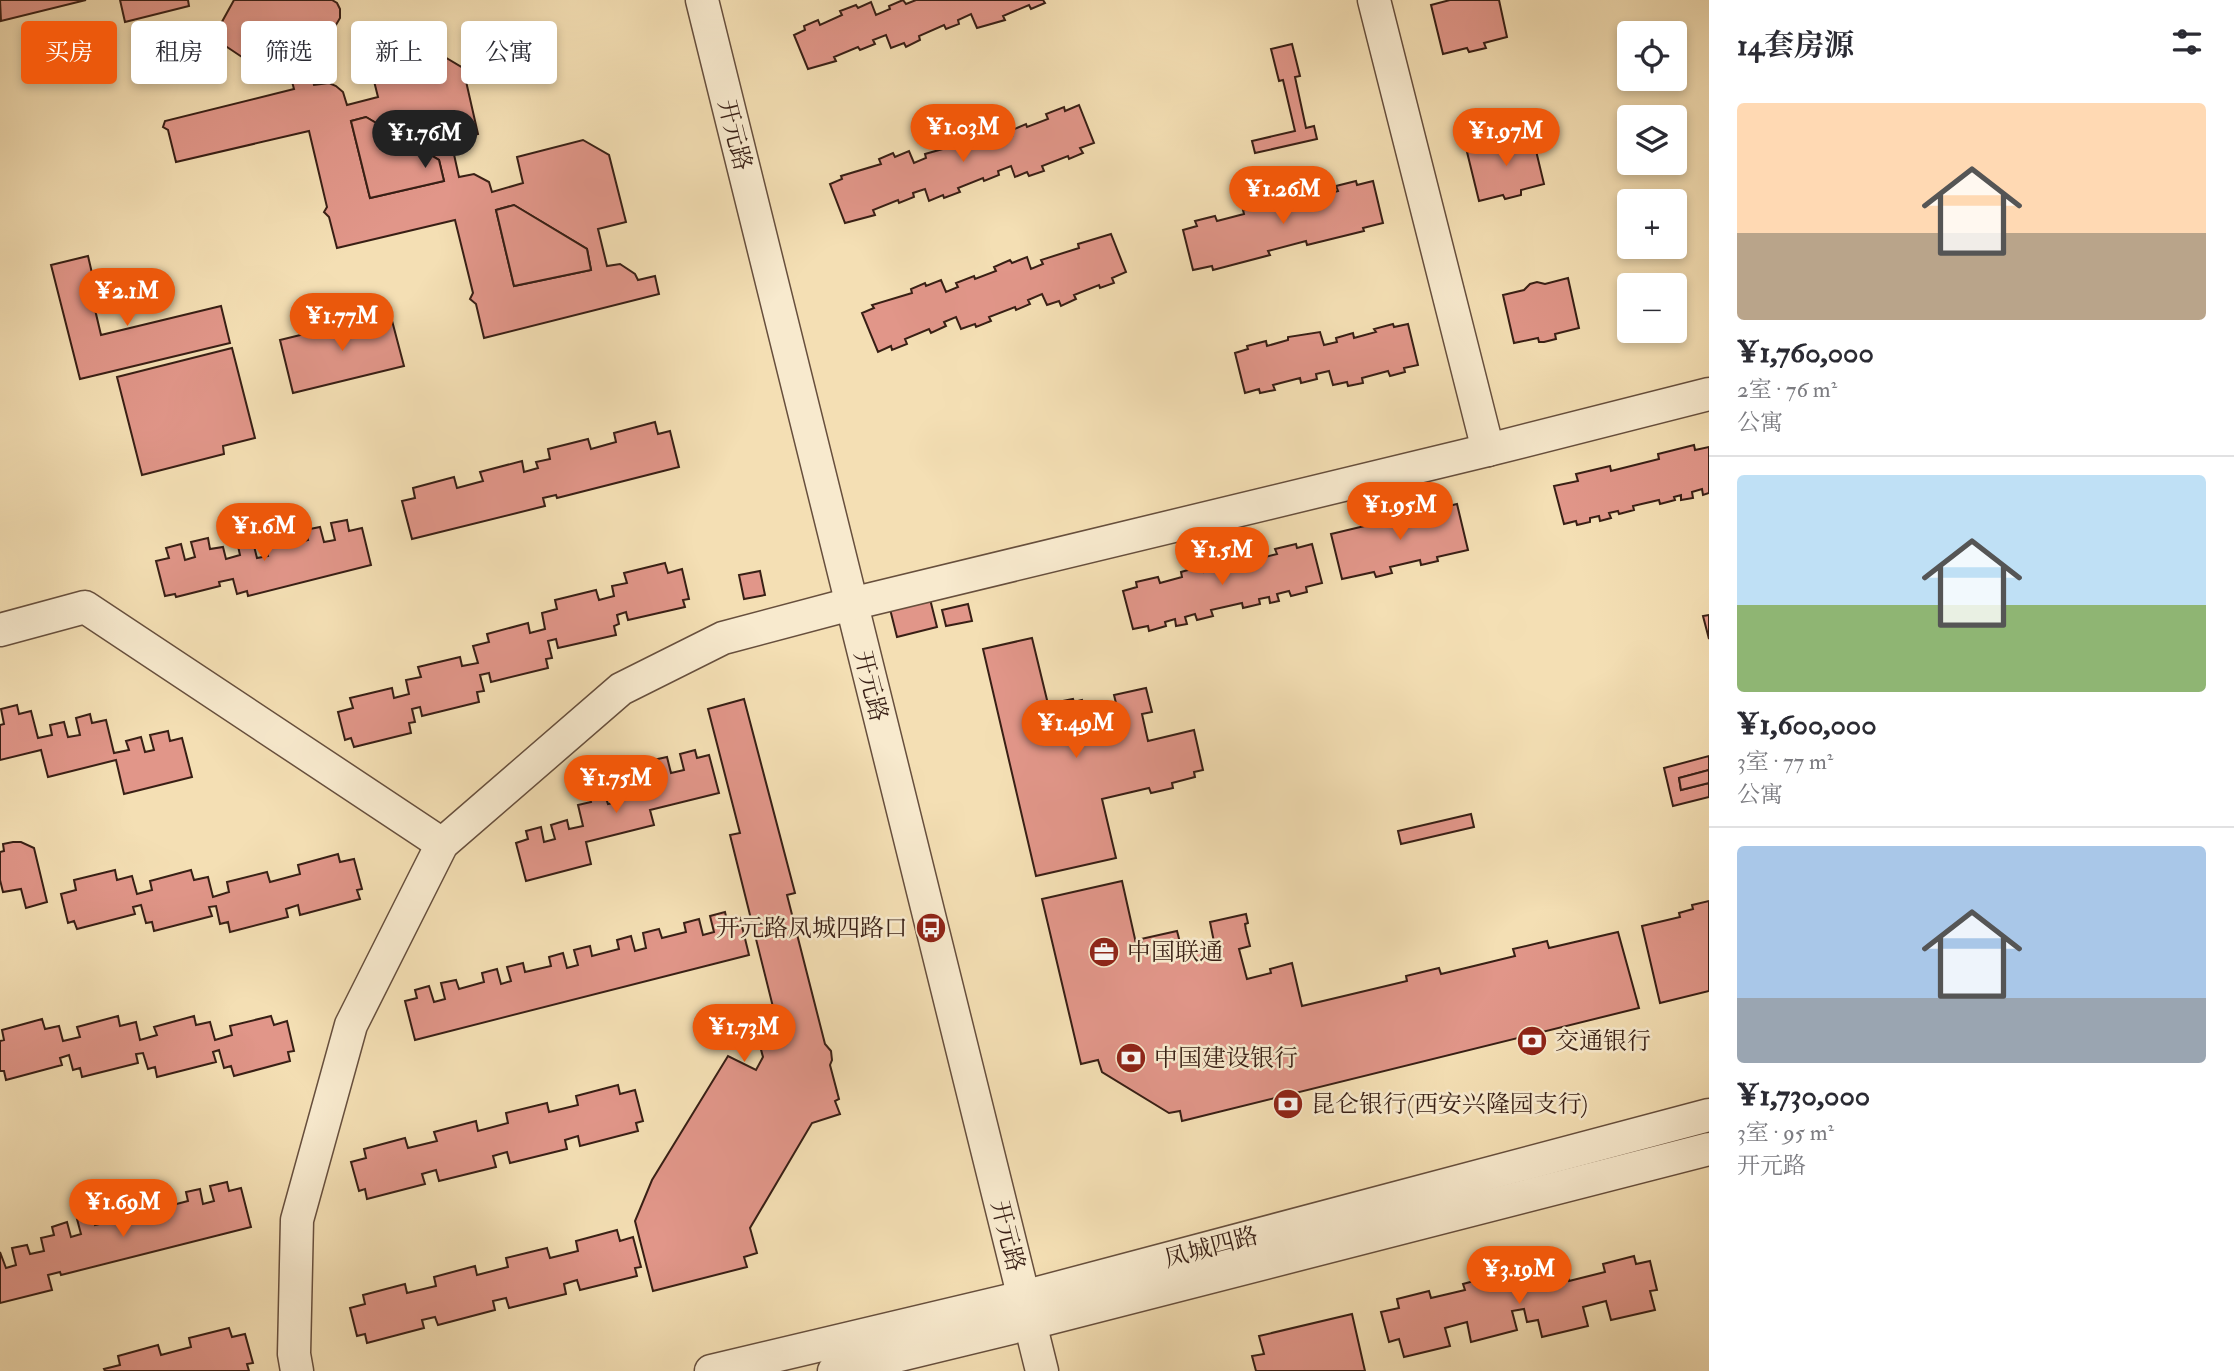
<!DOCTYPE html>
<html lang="zh">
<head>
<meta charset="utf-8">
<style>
  :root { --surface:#fff; --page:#f7f7f7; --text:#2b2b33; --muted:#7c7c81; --line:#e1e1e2; --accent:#ea580c }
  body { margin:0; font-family:"IM FELL Double Pica","Noto Serif SC",serif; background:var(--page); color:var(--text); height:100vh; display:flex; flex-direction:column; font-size:26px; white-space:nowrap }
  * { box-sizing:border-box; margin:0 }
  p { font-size:23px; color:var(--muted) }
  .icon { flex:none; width:38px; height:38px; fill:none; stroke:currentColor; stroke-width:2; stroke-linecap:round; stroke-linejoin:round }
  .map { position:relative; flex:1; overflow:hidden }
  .sheet { display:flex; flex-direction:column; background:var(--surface); width:525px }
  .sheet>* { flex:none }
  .hud { position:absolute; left:21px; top:21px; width:665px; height:63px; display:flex; gap:14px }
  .tools { position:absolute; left:1617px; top:21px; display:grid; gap:14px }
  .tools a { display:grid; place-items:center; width:70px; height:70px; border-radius:7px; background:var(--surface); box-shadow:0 4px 10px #0003; font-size:35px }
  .price { position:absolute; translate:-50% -60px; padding:0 16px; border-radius:24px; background:var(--accent); color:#fff; font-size:23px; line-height:46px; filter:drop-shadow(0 2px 4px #0008) }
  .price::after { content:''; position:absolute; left:50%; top:42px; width:21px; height:16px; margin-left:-10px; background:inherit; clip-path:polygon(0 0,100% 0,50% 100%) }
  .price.on { background:#222; color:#fff }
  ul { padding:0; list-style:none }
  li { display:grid; align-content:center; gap:14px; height:371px; padding:0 28px }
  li+li { border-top:2px solid var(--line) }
  li span { display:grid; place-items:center; height:217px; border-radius:7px; color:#555 }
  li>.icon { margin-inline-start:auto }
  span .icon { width:126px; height:126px; fill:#fffc; stroke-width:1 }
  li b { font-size:30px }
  h2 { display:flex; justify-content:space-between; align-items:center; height:84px; padding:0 28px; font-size:30px }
  .tag { padding:0 24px; border-radius:7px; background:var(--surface); box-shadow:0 4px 10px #0003; font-size:24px; line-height:63px }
  .tag.on { background:var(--accent); color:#fff }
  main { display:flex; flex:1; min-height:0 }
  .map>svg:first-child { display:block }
  .building { fill:#e19689; stroke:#381f15; stroke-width:2; fill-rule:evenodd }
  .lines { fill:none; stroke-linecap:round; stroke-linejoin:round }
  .minor-casing { stroke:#674f3d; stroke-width:35 }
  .minor { stroke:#f8eace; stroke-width:32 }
  .labels { text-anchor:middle; stroke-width:5; stroke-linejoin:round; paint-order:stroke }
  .street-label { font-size:24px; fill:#381f15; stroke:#f8eace }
  .poi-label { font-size:24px; fill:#381f15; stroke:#f8eace; text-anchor:start }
</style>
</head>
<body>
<main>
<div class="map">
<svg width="1709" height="1371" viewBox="0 0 1709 1371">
  <rect width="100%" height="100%" fill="#f4dfb4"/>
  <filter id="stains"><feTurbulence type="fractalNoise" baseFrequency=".00286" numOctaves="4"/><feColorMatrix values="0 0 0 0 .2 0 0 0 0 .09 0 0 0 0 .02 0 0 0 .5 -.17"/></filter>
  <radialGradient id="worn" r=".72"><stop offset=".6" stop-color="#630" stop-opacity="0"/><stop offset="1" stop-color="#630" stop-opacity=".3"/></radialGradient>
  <g class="building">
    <polygon points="0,0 86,0 1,21"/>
    <polygon points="120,0 188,0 189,6 125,22"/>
    <path d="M234 0H332L337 3 340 9V18L310 69 314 85 329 83 336 86 343 92 347 105 378 97 371 69 438 53 463 68 478 134 451 141 459 177 474 174 489 182 492 192 523 183 517 157 583 140 609 155 626 222 598 229 607 266 620 264 635 274 638 280 655 276 659 294 484 338 476 304 470 299 473 293 455 220 337 248 329 217 324 212 327 207 309 131 176 162 168 130 163 127 165 121 294 89 290 74 275 79 221 43 218 29ZM366 117 439 160 444 181 370 198 351 121ZM514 205 587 249 591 270 514 286 496 210Z"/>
    <polygon points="903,0 906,4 916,0 1043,0 1045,3 1031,9 1029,5 1003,16 1005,20 977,28 971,14 958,20 959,24 946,29 944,25 919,36 920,40 906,47 904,43 891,48 886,35 873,40 875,44 860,50 858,47 834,57 836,61 808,69 794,35 805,30 804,26 818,20 820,25 842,15 840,11 856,5 858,8 871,2 876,15 890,9 889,6"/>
    <polygon points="1450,0 1499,0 1507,37 1484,43 1486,48 1469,52 1467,48 1443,54 1431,5"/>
    <polygon points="1292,44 1300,76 1295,77 1306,128 1314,126 1317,139 1255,153 1252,141 1295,131 1283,80 1279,81 1271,49"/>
    <polygon points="1079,105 1094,143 1080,148 1083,153 1069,159 1068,156 1042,166 1044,171 1029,176 1027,172 1015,177 1011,166 998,171 999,175 984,181 983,178 958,188 960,192 944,198 943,195 929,201 925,189 913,193 914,197 899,203 898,200 873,210 875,215 845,223 830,184 842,179 841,176 881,164 879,159 893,153 895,157 909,151 914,163 926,158 925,154 964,143 963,138 979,132 980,134 995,128 1000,140 1012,136 1010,131 1026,124 1027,127 1048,119 1046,114 1064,107 1065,111"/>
    <polygon points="366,117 439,160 444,181 370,198 351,121"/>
    <polygon points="1532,134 1544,184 1521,190 1521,195 1505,199 1503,195 1479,201 1467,152 1488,146 1499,139 1510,140"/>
    <polygon points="1356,181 1357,185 1373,181 1383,223 1363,228 1364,231 1307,245 1306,241 1268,251 1270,255 1213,270 1212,266 1193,270 1183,230 1197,226 1195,221 1215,216 1217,221 1244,214 1243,210 1262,206 1264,210 1291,204 1289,199 1309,194 1311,198 1338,191 1336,186"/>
    <polygon points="514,205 587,249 591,270 514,286 496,210"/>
    <polygon points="1111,234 1126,272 1112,278 1114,283 1100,288 1099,285 1074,295 1076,299 1061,306 1059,301 1047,305 1042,294 1028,300 1030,304 1016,310 1015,307 989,317 991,321 976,327 975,324 961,329 956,317 944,322 946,326 931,333 929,329 905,339 907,344 892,350 891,346 878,352 862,313 874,308 872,305 912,293 911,289 925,283 926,286 941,280 946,292 958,287 956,283 974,276 975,279 996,271 994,267 1010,260 1012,263 1027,257 1031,269 1043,264 1041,260 1079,248 1078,244"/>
    <polygon points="88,256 98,299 93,301 101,335 221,306 230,343 80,379 51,265"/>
    <polygon points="1568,278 1579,328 1555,334 1556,339 1544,342 1539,342 1538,338 1514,343 1503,295 1524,290 1530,284 1537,282 1545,284"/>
    <polygon points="390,313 404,366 293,393 280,340"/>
    <polygon points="1393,324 1394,327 1408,324 1418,365 1404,368 1405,372 1390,376 1388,371 1362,378 1363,383 1348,386 1347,382 1333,385 1329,371 1316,374 1317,379 1301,383 1300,378 1273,385 1275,390 1260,393 1259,389 1245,393 1235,353 1248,349 1247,346 1266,341 1267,346 1288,340 1288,337 1320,332 1324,345 1337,342 1336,338 1353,333 1354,338 1376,332 1374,329"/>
    <polygon points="232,348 255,438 223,446 224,454 142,475 117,377"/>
    <polygon points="655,422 658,434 670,431 679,467 557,498 556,495 543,498 545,506 412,539 402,501 415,498 413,488 454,477 457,488 483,481 480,472 522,461 524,472 538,468 536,462 550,459 548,449 588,439 591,449 616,442 614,433"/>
    <polygon points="1694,445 1695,450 1709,447 1709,493 1703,495 1702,489 1692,492 1693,498 1681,500 1681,495 1674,497 1675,500 1660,504 1659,500 1633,506 1634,510 1619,514 1618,511 1609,513 1611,518 1600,521 1599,516 1590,518 1590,522 1577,525 1576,521 1564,524 1554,486 1578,481 1576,474 1610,466 1611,471 1659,459 1658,454"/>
    <polygon points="1457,504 1468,550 1437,557 1438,561 1421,565 1420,560 1390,567 1392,573 1376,577 1374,572 1342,579 1331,534"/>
    <polygon points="347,520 349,531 362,528 371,565 248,596 247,591 237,594 233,579 219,582 220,586 176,597 175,594 165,596 156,561 169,558 166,548 181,544 185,560 195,557 191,542 208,538 210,549 223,547 226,559 240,555 238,546 253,542 257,558 268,556 264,541 280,537 282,546 308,540 305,530 320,527 324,542 335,540 331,523"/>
    <polygon points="1296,544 1297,548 1312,544 1322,583 1306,587 1307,592 1291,596 1289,591 1277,594 1279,601 1270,603 1269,597 1259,599 1260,604 1243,608 1242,603 1211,610 1213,616 1197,620 1195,614 1185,617 1187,624 1176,626 1175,619 1165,622 1166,626 1149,631 1148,626 1133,629 1123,591 1137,587 1136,582 1158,577 1160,583 1182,577 1181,572 1202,566 1204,572 1232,565 1230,559 1251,553 1253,560 1277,554 1275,549"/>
    <polygon points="665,563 668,573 682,569 689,599 683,600 685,607 628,620 626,612 617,615 619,624 614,626 616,635 558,648 556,639 548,641 552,658 546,659 548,668 491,682 489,673 480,675 484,691 477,692 479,702 422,716 420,707 412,709 415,722 409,723 411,733 354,747 351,738 345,740 338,712 353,708 350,698 392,688 394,698 409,694 406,680 421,677 418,667 460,657 462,666 478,663 473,646 489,642 487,634 528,623 530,633 545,629 542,613 557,609 555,600 596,590 599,600 614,596 612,586 627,583 624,573"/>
    <polygon points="760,571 765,595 744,599 739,575"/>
    <polygon points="930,599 937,627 897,637 890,609"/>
    <polygon points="968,604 972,621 946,626 942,610"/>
    <polygon points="1709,615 1709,639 1703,616"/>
    <polygon points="1032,638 1048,704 1073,699 1074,702 1082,700 1087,719 1118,711 1114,695 1146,688 1152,712 1142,714 1148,741 1194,730 1203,770 1194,772 1195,777 1172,783 1173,788 1151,793 1149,788 1102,799 1116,858 1036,876 983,649"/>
    <polygon points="744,699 795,893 787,895 825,1044 831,1051 832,1060 830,1065 839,1099 835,1101 840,1114 812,1123 750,1228 757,1253 744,1257 747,1267 653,1291 635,1221 652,1180 728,1056 756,1070 763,1057 754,1024 776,1019 730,835 740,833 708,709"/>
    <polygon points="17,705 19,714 31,711 38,738 52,735 50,725 64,722 68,737 80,735 76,718 90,714 92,723 106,720 114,753 129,750 126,741 141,737 145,752 154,750 150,735 168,731 170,741 182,738 192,777 124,794 116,760 48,777 41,750 0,760 0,725 4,724 1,709"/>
    <polygon points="695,750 697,758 709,755 719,793 650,810 654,825 586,842 591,864 526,881 516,843 528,839 526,831 541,827 544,842 555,839 551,825 567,820 569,829 583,826 578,805 591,802 589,793 603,790 608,804 618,802 614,787 630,783 632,791 647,787 643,773 655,770 653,760 667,757 671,773 684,770 680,754"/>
    <polygon points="1709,756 1709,770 1679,778 1681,790 1709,783 1709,797 1673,806 1664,768"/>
    <polygon points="1709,770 1709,783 1681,790 1679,778"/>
    <polygon points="1471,814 1474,827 1401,844 1398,831"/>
    <polygon points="13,842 21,842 34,848 47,902 26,908 21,889 3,892 0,880 0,852 4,851 3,844"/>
    <polygon points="338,854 340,862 354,859 362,889 357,890 360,899 300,915 298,905 286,909 288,917 230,932 228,922 220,924 216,906 209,907 212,916 154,931 152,922 146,923 141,905 133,907 135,914 77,929 74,921 68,923 61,894 76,890 74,880 115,870 117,880 132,876 137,894 152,890 150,881 191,870 194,880 208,877 213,897 229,892 227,882 267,872 270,882 300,874 298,865"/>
    <polygon points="1122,881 1137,948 1143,946 1141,939 1177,931 1183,954 1215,947 1210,922 1246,914 1248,923 1245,924 1246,930 1250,946 1239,949 1247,979 1271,973 1270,969 1292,963 1302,1006 1407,981 1406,976 1439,968 1441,974 1515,956 1513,949 1547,941 1549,948 1618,932 1639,1008 1182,1121 1180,1111 1169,1113 1102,1072 1098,1060 1081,1064 1042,899"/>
    <polygon points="1709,901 1709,991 1660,1003 1642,926 1680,917 1679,913 1693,909 1692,905"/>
    <polygon points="725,912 727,921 740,918 749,955 415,1040 405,1001 417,998 415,990 429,986 434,1002 445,999 441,983 456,980 459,989 484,982 482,973 497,969 501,984 511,981 507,967 523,963 525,972 551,966 549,957 563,953 567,968 578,965 574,950 590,946 592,956 619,949 617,940 631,936 635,951 646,948 643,933 659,929 662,938 686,932 684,923 699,919 703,935 714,932 710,916"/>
    <polygon points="118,1016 120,1026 136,1022 140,1040 157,1035 154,1027 194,1016 196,1025 210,1022 215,1040 232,1035 230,1026 271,1016 274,1025 287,1021 294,1051 288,1052 290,1061 234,1076 231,1066 224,1068 219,1050 213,1052 216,1062 157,1077 155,1067 148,1069 143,1053 136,1054 138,1063 82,1077 80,1068 73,1070 69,1055 60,1058 62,1065 6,1080 4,1071 0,1071 0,1041 4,1040 2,1030 42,1019 45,1029 59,1026 63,1041 80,1037 77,1027"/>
    <polygon points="618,1085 620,1094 635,1090 643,1121 636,1123 638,1131 580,1146 578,1136 565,1140 567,1149 510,1163 507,1152 493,1156 496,1167 439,1181 436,1170 422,1174 425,1184 367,1199 365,1189 359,1191 351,1162 366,1158 364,1149 405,1138 408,1148 437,1141 434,1132 476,1121 478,1131 508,1123 506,1113 547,1103 549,1112 578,1105 576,1096"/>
    <polygon points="227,1182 229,1191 241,1188 251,1227 61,1275 60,1272 48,1275 52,1290 0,1303 0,1252 6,1268 16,1265 12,1248 27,1245 30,1254 44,1251 41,1238 54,1235 52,1227 67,1222 71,1237 81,1234 77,1219 92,1215 95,1225 121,1219 118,1209 133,1205 137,1221 148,1218 144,1202 159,1198 161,1208 188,1201 186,1192 200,1189 203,1204 214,1201 210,1186"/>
    <polygon points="617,1230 620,1241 633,1237 641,1267 635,1268 637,1276 580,1290 577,1280 564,1284 566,1294 509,1308 506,1298 493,1301 495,1310 438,1325 435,1317 422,1320 424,1328 367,1343 365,1334 357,1336 350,1308 365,1304 363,1295 405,1284 407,1293 436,1286 434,1277 475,1266 477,1275 508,1267 506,1258 547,1248 550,1258 578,1251 576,1241"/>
    <polygon points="1634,1256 1636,1264 1650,1261 1657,1290 1650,1291 1655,1310 1611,1320 1606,1301 1583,1307 1588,1326 1542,1337 1538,1320 1527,1322 1524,1309 1512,1311 1517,1330 1471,1342 1467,1322 1445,1328 1450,1346 1404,1357 1399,1339 1389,1342 1381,1312 1399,1308 1397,1299 1429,1291 1431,1298 1465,1290 1463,1284 1496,1275 1498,1283 1514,1279 1518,1293 1537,1288 1535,1282 1567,1274 1569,1281 1605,1272 1603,1264"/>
    <polygon points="1352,1314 1365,1371 1256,1371 1252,1356 1264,1354 1259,1336"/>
    <polygon points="229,1328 232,1337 245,1334 253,1363 247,1364 249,1371 105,1371 104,1369 120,1365 118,1356 158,1345 161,1355 191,1347 189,1338"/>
  </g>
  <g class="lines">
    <g class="minor-casing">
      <g id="minor">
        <polyline points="702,0 1042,1371"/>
        <polyline points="1374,0 1488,450"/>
        <polyline points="0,630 85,607 442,844"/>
        <polyline points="297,1371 294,1354 297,1220 351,1025 442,844 621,689 723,638 851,604 1488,450 1709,394"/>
        <polyline points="711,1371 1023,1297 1709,1115"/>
        <polyline points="834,1371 1031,1323 1709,1149"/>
      </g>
    </g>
    <use href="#minor" class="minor"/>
  </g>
  <defs>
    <g id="bus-disc" transform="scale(1.575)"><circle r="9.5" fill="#8f2418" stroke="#f8eace"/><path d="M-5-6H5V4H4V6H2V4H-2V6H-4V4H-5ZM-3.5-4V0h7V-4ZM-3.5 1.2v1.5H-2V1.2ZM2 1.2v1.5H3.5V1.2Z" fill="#fff"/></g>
    <g id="office-disc" transform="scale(1.575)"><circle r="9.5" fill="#8f2418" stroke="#f8eace"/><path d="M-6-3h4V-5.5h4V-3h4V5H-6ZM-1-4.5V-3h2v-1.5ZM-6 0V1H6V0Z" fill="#fff"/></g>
    <g id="bank-disc" transform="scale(1.575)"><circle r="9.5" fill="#8f2418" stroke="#f8eace"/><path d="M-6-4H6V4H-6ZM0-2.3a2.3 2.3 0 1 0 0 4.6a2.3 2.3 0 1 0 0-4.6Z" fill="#fff"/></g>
  </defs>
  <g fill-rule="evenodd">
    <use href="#bus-disc" x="931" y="928"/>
    <use href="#office-disc" x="1104" y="952"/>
    <use href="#bank-disc" x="1532" y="1041"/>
    <use href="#bank-disc" x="1131" y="1058"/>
    <use href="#bank-disc" x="1288" y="1104"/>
  </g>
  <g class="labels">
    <g class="street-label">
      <text transform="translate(735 135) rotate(76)" y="8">开元路</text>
      <text transform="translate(871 686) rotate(76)" y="8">开元路</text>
      <text transform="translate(1008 1236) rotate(76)" y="8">开元路</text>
      <text transform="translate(1211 1247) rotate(-15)" y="8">凤城四路</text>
    </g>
    <g class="poi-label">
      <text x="908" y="936" text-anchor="end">开元路凤城四路口</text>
      <text x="1127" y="960">中国联通</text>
      <text x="1555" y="1049">交通银行</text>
      <text x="1154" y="1066">中国建设银行</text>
      <text x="1311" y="1112">昆仑银行(西安兴隆园支行)</text>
    </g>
  </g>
  <rect width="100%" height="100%" filter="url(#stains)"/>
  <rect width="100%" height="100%" fill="url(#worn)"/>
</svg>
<div class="tools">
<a><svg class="icon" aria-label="locate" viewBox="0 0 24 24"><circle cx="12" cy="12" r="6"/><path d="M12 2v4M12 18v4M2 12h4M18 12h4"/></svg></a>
<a><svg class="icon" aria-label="layers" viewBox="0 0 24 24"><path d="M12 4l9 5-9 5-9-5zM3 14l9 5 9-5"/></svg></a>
<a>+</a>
<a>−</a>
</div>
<b class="price" style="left:963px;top:164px">¥1.03M</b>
<b class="price" style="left:1506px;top:168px">¥1.97M</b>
<b class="price on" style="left:425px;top:170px">¥1.76M</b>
<b class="price" style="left:1283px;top:226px">¥1.26M</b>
<b class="price" style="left:127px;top:328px">¥2.1M</b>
<b class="price" style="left:342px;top:353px">¥1.77M</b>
<b class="price" style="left:1400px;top:542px">¥1.95M</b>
<b class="price" style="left:264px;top:563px">¥1.6M</b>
<b class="price" style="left:1222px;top:587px">¥1.5M</b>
<b class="price" style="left:1076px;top:760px">¥1.49M</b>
<b class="price" style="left:616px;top:815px">¥1.75M</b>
<b class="price" style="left:744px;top:1064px">¥1.73M</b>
<b class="price" style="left:123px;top:1239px">¥1.69M</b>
<b class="price" style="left:1519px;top:1306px">¥3.19M</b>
<div class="hud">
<a class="tag on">买房</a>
<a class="tag">租房</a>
<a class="tag">筛选</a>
<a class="tag">新上</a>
<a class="tag">公寓</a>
</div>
</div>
<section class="sheet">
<h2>14套房源<svg class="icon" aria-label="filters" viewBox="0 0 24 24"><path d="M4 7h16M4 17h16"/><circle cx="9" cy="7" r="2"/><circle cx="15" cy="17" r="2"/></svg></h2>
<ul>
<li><span style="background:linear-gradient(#ffd9b3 60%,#b9a48a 0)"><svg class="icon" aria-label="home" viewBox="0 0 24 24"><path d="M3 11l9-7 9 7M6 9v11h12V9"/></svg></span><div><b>¥1,760,000</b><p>2室 · 76 m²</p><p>公寓</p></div></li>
<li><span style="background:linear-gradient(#bfe0f5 60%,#8fb573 0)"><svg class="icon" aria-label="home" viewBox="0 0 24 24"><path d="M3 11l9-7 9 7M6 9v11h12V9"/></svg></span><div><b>¥1,600,000</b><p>3室 · 77 m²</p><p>公寓</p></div></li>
<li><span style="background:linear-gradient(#a9c7e8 70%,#9aa5b1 0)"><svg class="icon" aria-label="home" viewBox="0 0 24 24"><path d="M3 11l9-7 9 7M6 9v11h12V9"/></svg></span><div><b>¥1,730,000</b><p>3室 · 95 m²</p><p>开元路</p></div></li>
</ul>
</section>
</main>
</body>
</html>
